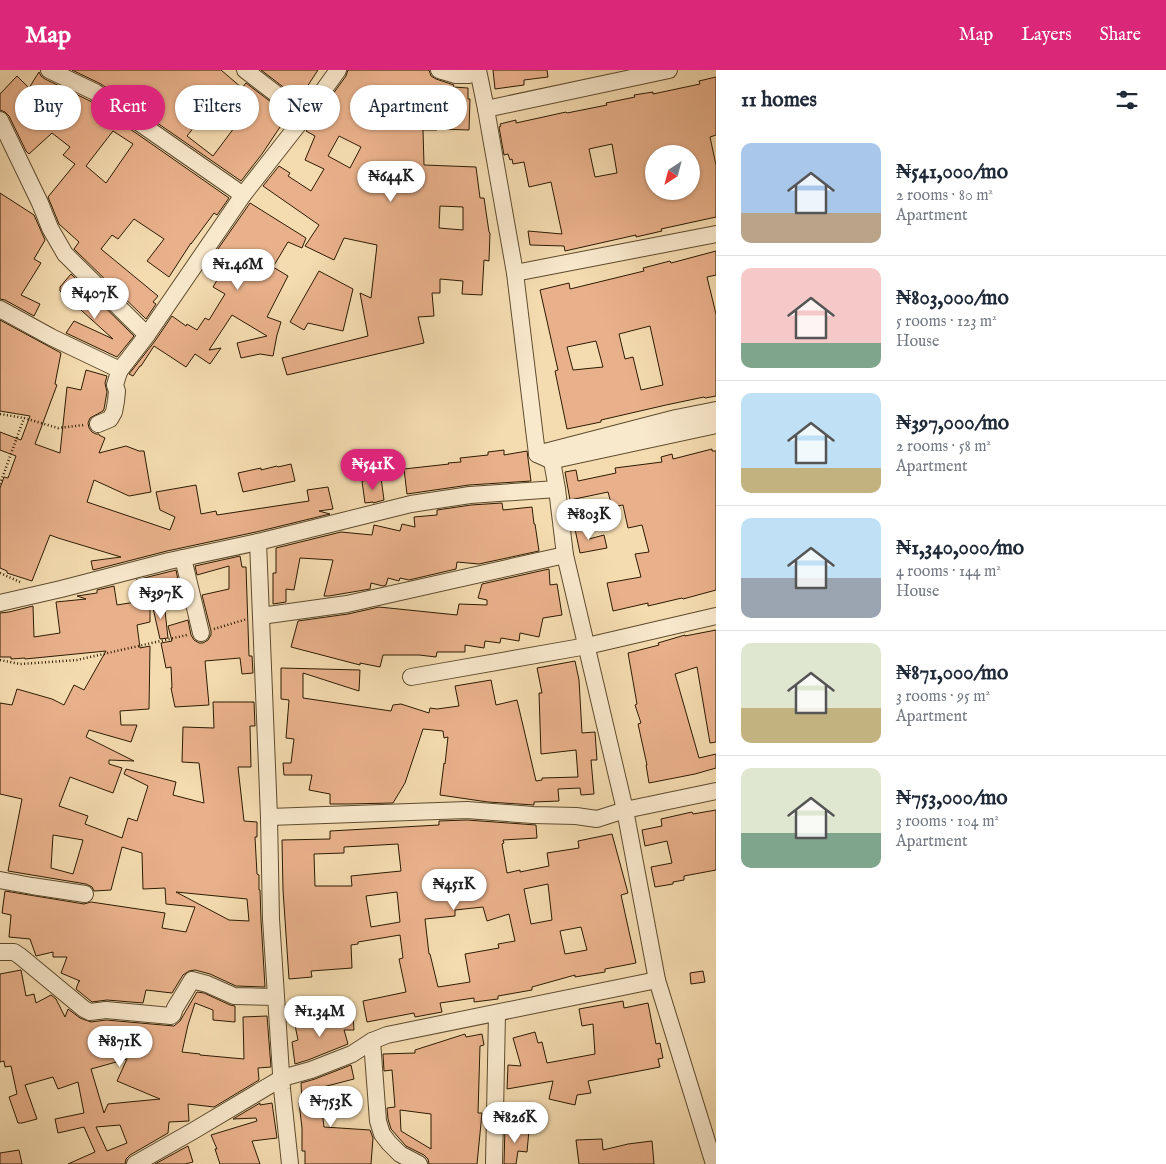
<!DOCTYPE html>
<html lang="en">
<head>
<meta charset="utf-8">
<style>
  :root { --surface:#fff; --page:#f2f2f3; --text:#1f2937; --muted:#747a83; --line:#e0e1e3; --accent:#db2777 }
  body { margin:0; font-family:"IM FELL English",serif; background:var(--page); color:var(--text); height:100vh; display:flex; flex-direction:column; font-size:19px; white-space:nowrap }
  * { box-sizing:border-box; margin:0 }
  p { font-size:16px; color:var(--muted) }
  .icon { flex:none; width:28px; height:28px; fill:none; stroke:currentColor; stroke-width:2; stroke-linecap:round; stroke-linejoin:round }
  .map { position:relative; flex:1; overflow:hidden }
  .sheet { display:flex; flex-direction:column; background:var(--surface); width:450px }
  .sheet>* { flex:none }
  .banner { position:absolute; left:15px; top:15px; width:475px; height:45px; display:flex; gap:10px }
  .needle { width:32px; rotate:216deg }
  .buttons { position:absolute; left:645px; top:75px; display:grid; gap:10px }
  .buttons a { display:grid; place-items:center; width:55px; height:55px; border-radius:50%; background:var(--surface); box-shadow:0 1px 4px #0004; font-size:25px }
  .price { position:absolute; translate:-50% -42px; padding:0 11px; border-radius:18px; background:#fff; color:#222; font-size:16px; line-height:32px; filter:drop-shadow(0 1px 2px #0008) }
  .price::after { content:''; position:absolute; left:50%; top:30px; width:15px; height:11px; margin-left:-8px; background:inherit; clip-path:polygon(0 0,100% 0,50% 100%) }
  .price.on { background:var(--accent); color:#fff }
  ul { padding:0; list-style:none }
  li { display:flex; align-items:center; gap:15px; height:125px; padding:0 25px }
  li+li { border-top:1px solid var(--line) }
  li span { display:grid; place-items:center; flex:none; width:140px; height:100px; border-radius:10px; color:#555 }
  li>.icon { margin-inline-start:auto }
  span .icon { width:60px; height:60px; fill:#fffc; stroke-width:1 }
  li b { font-size:21px }
  h2 { display:flex; justify-content:space-between; align-items:center; height:60px; padding:0 25px; font-size:21px }
  .pill { padding:0 18px; border-radius:22px; background:var(--surface); box-shadow:0 1px 4px #0004; font-size:18px; line-height:45px }
  .pill.on { background:var(--accent); color:#fff }
  header { display:flex; align-items:center; gap:30px; box-sizing:border-box; height:70px; padding:0 25px; background:var(--accent); color:#fff }
  header strong { font-size:24px }
  nav { display:flex; gap:28px; margin-inline-start:auto; font-size:18px }
  main { display:flex; flex:1; min-height:0 }
  .map>svg:first-child { display:block }
  .building { fill:#e9b18b; stroke:#2c1b01; fill-rule:evenodd }
  .lines { fill:none; stroke-linecap:round; stroke-linejoin:round }
  .minor-casing { stroke:#5e4b2d; stroke-width:18 }
  .path { stroke:#2c1b01; stroke-width:2.5; stroke-dasharray:1 2.5; stroke-linecap:butt }
  .minor { stroke:#f8e8cc; stroke-width:16 }
</style>
</head>
<body>
<header>
<strong>Map</strong>
<nav><a>Map</a><a>Layers</a><a>Share</a></nav>
</header>
<main>
<div class="map">
<svg width="716" height="1094" viewBox="0 0 716 1094">
  <rect width="100%" height="100%" fill="#f4dbb0"/>
  <filter id="stains"><feTurbulence type="fractalNoise" baseFrequency=".004" numOctaves="4"/><feColorMatrix values="0 0 0 0 .2 0 0 0 0 .09 0 0 0 0 .02 0 0 0 .5 -.17"/></filter>
  <radialGradient id="worn" r=".72"><stop offset=".6" stop-color="#630" stop-opacity="0"/><stop offset="1" stop-color="#630" stop-opacity=".3"/></radialGradient>
  <g class="building">
    <path d="M72 0H221L242 18 246 13 288 45 262 84 241 111 101 14ZM209 38 234 58 213 86 187 66Z"/>
    <polygon points="261,0 318,0 299,29"/>
    <path d="M348 0H429L431 6 436 9 454 15 453 17 468 18V29H470L469 60 437 59V60H423L424 95 476 97 480 128H484L489 162 490 163 489 191 484 190 482 225 462 224 463 211 440 209V223H432L434 246 418 247 424 273 287 305 282 288 368 266 360 223 371 228 377 175 344 168 334 190 305 176 319 155 263 116 279 96 290 103 288 106 311 121 324 99 305 90 315 66 306 61 346 6ZM339 66 361 77 350 98 328 86ZM440 136 463 137V160L439 158Z"/>
    <polygon points="493,0 547,0 548,7 524,10 524,15 495,19"/>
    <path d="M39 2 41 6 45 9 90 31 229 128 217 145 214 143 191 174V173L169 207 147 191 164 169 134 149 118 169 112 165 101 179 158 226 153 232 156 234 146 249 74 179 79 172 59 154 48 127 75 94 63 85 70 77 52 63 29 84 26 81 9 46 5 42 0 40V24L17 6 29 18ZM113 61 133 74 106 113 86 96Z"/>
    <path d="M716 7V65L710 67 716 95V147L661 159 662 161 636 167V165L565 181 564 176 530 175 528 161 562 164 551 112 529 117 524 92 513 94 512 89 510 90 508 84 504 85 499 57 501 56 500 54 516 50V53L566 42 567 43 607 35 606 33 635 27 634 25 653 22V24L700 14 699 11ZM612 74 617 103 595 107 589 79ZM654 84H691V121H654Z"/>
    <polygon points="0,123 34,145 45,170 34,189 41,193 21,225 40,234 34,246 5,230 0,229"/>
    <polygon points="250,133 306,168 302,178 288,172 273,197 288,206 267,247 281,252 277,265 273,286 260,284 241,288 237,273 267,266 232,245 209,280 221,278 210,294 195,284 186,297 154,276 141,296 140,296 133,306 129,304 155,271 172,246 186,256 187,254 197,260 205,248 209,250 225,224 213,217 224,198 211,189"/>
    <path d="M716 181V205L707 207 716 244V326L705 328 704 327 666 335 601 350V352L567 359 555 301 558 300 540 220 569 213 570 219 644 201 643 198 670 191 671 193ZM650 256 663 315 641 320 633 287 625 289 619 264ZM596 271 603 297 573 300 567 277Z"/>
    <polygon points="319,201 353,219 343,261 308,253 304,260 290,252"/>
    <polygon points="71,204 134,266 117,287 66,263 74,251 113,269 60,221 60,217"/>
    <polygon points="0,250 61,283 55,314 57,315 35,374 60,383 67,317 81,320 86,300 107,306 105,313 107,322 104,339 103,341 90,348 88,353 89,358 92,362 96,364 99,364 99,365 105,368 99,383 126,376 139,381 144,381 151,422 129,426 94,410 87,432 170,460 175,447 160,440 156,422 196,415 201,444 216,441 217,445 309,431 307,420 328,417 333,439 319,441 330,444 256,462 167,481 93,500 91,491 121,487 58,468 50,465 32,511 7,503 7,501 0,498 0,418 4,407 8,408 16,386 0,380 0,362 21,370 30,346 0,341"/>
    <polygon points="712,379 712,381 716,381 716,520 683,529 682,528 648,536 648,533 613,541 607,513 641,507 635,484 649,482 642,455 628,458 623,435 612,437 608,422 570,430 565,402 576,400 578,411 616,403 615,398 662,392 661,387 672,384 673,389"/>
    <polygon points="504,380 504,385 527,381 531,411 469,415 407,424 404,399 449,394 448,393 461,392 460,388 488,385 488,382"/>
    <polygon points="291,394 295,411 243,422 238,403 261,398 261,400 277,396 278,397"/>
    <polygon points="381,408 384,430 373,433 373,432 365,433 362,411"/>
    <polygon points="502,433 503,440 532,437 534,454 535,454 539,481 479,494 457,492 456,499 409,510 400,508 399,511 388,508 386,515 383,516 371,513 370,519 329,526 324,526 333,490 300,488 294,520 286,519 286,532 273,534 273,503 276,503 276,478 341,462 372,465 374,455 400,461 402,454 415,457 414,447 437,445 437,440 471,435"/>
    <polygon points="587,457 589,469 604,465 607,478 580,483 575,459"/>
    <polygon points="240,486 242,497 246,497 249,586 252,586 253,603 242,604 240,588 205,591 209,635 175,637 171,618 172,618 171,597 166,598 161,573 172,571 168,556 188,550 191,565 194,570 199,573 203,573 208,570 211,565 211,561 202,525 229,519 229,496 197,505 195,496"/>
    <polygon points="549,499 550,515 557,514 562,545 543,548 539,567 520,563 519,571 501,568 500,573 485,571 484,578 465,575 465,582 437,582 436,587 419,585 383,585 380,597 360,593 360,595 291,577 298,551 348,544 379,537 457,545 459,534 487,535 487,530 478,528 482,514"/>
    <polygon points="176,500 178,510 162,514 162,515 139,522 136,510"/>
    <path d="M114 516 117 535 142 531 143 536 150 535V552L137 555 140 578 150 576 149 639 120 641 121 655H137L131 672 89 660 86 667 134 691 109 690V694L122 698 113 723 70 707 59 736 88 746 85 754 122 768 128 748 137 751 148 716 124 704 126 699 176 712 173 725 204 733 199 693 182 692 183 657 214 658 213 632H254L255 656H250L251 697H238L244 751 257 752V767H255L257 804 259 805V820H260L261 850 265 917 236 916 210 904 195 900 189 901 183 905 172 923 146 920 143 933 107 930 92 932 76 919 79 911H80L61 903 67 887H53V882L36 886 30 869 9 867 11 845 2 843 5 821 84 834 91 832 165 843 162 858 186 862 195 837 166 834 165 818 143 819 142 783 122 777 111 820 94 821 92 817 86 814 8 801 22 729 0 724V633L12 635 17 619 52 629 64 635 74 615 84 620 106 581 25 589V588L11 589V587H0V543L9 542 33 536 34 567 60 563 56 532 86 529 77 526 97 523V520ZM53 765 83 770 73 804 51 798ZM176 822 247 829 249 851 229 850Z"/>
    <polygon points="164,532 168,568 160,569 152,534"/>
    <polygon points="716,560 716,672 710,673 697,597 675,604 699,688 716,684 716,698 695,704 649,713 646,695 647,695 638,654 641,653 635,635 637,634 628,583 659,575 658,573 685,565 685,566"/>
    <polygon points="575,591 579,610 582,663 595,662 597,690 591,690 594,724 581,725 580,718 558,719 559,731 534,732 534,735 488,732 440,725 444,693 445,694 448,667 444,668 443,661 423,659 405,713 393,733 347,734 330,734 330,724 309,720 312,705 284,705 283,693 291,693 294,669 286,668 289,630 281,629 281,598 360,600 359,621 303,603 303,628 391,641 393,635 401,634 429,643 430,638 437,639 459,636 455,616 491,610 496,635 517,630 536,711 542,710 542,708 578,707 576,680 541,684 539,623 542,623 537,598"/>
    <polygon points="716,740 716,800 684,806 684,810 673,812 673,814 655,817 651,797 672,793 667,771 645,776 642,760 662,756 661,749 692,742 693,744"/>
    <path d="M467 750 536 755 537 768 503 770 504 773 502 774 507 803 520 800V802L549 796 547 783 579 778 578 771 612 764 628 823 621 825 636 893 605 899V902L575 907V905L532 917V920L498 926V929L474 932V928L440 933 442 942 415 947 414 943 367 952 363 931 406 922 399 889 403 888 400 865 358 872V874L351 875 352 898 311 901 312 907 289 909 283 820 282 770 330 769V761L439 755V751ZM398 774 401 801 351 806 352 816H315L314 784 344 783V777ZM548 814 552 850 531 854 524 819ZM397 822 400 852 371 857 366 826ZM483 837 487 851 509 844 515 871 498 874 499 878 465 884 470 912 438 917 430 884H429L425 849 455 846V840ZM581 857 587 880 565 884 560 861Z"/>
    <path d="M21 900 26 926 34 924 36 933 51 925 56 929 65 947 68 939 80 948 91 952 106 950 174 956 180 951 197 922 204 923 230 935 235 936V952L213 950V940L195 933 188 955 182 982 200 984V985L244 989 243 947 267 946 271 997 258 998 259 1010 214 1037 188 1034 189 1051 169 1052 168 1063 130 1085 126 1089 125 1094H68L95 1082 84 1057 58 1063 55 1049 84 1043 78 1012 58 1019 53 1007 25 1015 37 1049 22 1053H18L9 1027 17 1024 11 996 5 997 4 991 0 992V904ZM127 989 117 1011 160 1029 108 1034 104 1043 91 999ZM120 1055 127 1073 107 1081 96 1057Z"/>
    <polygon points="703,901 705,912 691,914 690,903"/>
    <polygon points="623,931 624,938 648,933 656,974 660,973 663,988 658,989 660,997 588,1011 591,1023 577,1025 575,1035 549,1029 553,1011 507,1019 508,995 521,996 513,968 535,962 538,973 542,972 547,993 595,984 593,954 582,956 579,939"/>
    <polygon points="353,947 354,960 344,960 348,974 308,990 295,994 292,972 298,970 295,955 310,952 311,954 326,950"/>
    <path d="M465 964 466 967 482 964 484 975 480 976 478 1043H482L477 1094H429L428 1089 424 1085 406 1076 391 1059 388 1049 387 1038 395 1037 392 1000 384 1001 383 984 415 983V980ZM400 1040 431 1044V1079L401 1061Z"/>
    <polygon points="351,995 354,1009 319,1018 324,1057 370,1060 373,1068 371,1094 305,1094 305,1081 302,1081 302,1058 299,1033 302,1033 301,1013 315,1009"/>
    <polygon points="260,1033 260,1035 272,1033 277,1068 252,1071 260,1094 220,1094 215,1079 217,1079 211,1065 257,1051 256,1048 233,1049"/>
    <polygon points="505,1057 529,1060 527,1082 518,1081 516,1094 504,1094"/>
    <polygon points="602,1069 603,1080 628,1074 652,1071 654,1094 579,1094 576,1070"/>
    <polygon points="188,1076 193,1092 185,1094 155,1094"/>
    <polygon points="19,1080 22,1094 0,1094 0,1083"/>
  </g>
  <g class="lines">
    <g class="minor-casing">
      <g id="minor">
        <polyline points="49,0 95,22 243,125"/>
        <polyline points="245,0 305,46"/>
        <polyline points="439,0 456,5 469,5 478,1"/>
        <polyline points="478,0 486,39 515,203 537,384"/>
        <polyline points="486,39 669,0"/>
        <polyline points="0,50 40,133 50,158 65,184 147,265"/>
        <polyline points="515,203 716,164"/>
        <polyline points="0,239 51,267 120,300"/>
        <polyline points="98,354 110,349 114,342 116,331 117,321 115,315 118,305 120,300 147,265 243,125 305,46 338,0"/>
        <polyline points="537,384 552,391 557,419 565,485 625,740 657,910 714,1094"/>
        <polyline points="537,384 676,348 716,340"/>
        <polyline points="559,389 716,355"/>
        <polyline points="258,472 269,747 271,849 282,1019 290,1094"/>
        <polyline points="183,488 201,563"/>
        <polyline points="0,533 61,519 169,491 258,472 411,434 470,425 557,419"/>
        <polyline points="261,546 347,534 565,485"/>
        <polyline points="411,607 587,576 716,546"/>
        <polyline points="269,747 467,740 533,745 576,746 597,749 625,740 716,721"/>
        <polyline points="0,810 32,816 85,824"/>
        <polyline points="0,882 14,882 20,886 84,939 90,942 106,940 171,946 173,944 175,938 192,910 207,914 234,926 276,927"/>
        <polyline points="372,971 378,1051 382,1064 389,1073 400,1084 419,1094"/>
        <polyline points="135,1094 193,1061 282,1008 311,1000 352,984 372,971 387,965 657,910"/>
        <polyline points="494,1094 497,943"/>
      </g>
    </g>
    <g class="path">
      <polyline points="0,344 24,348 58,358 84,355"/>
      <polyline points="0,414 24,348"/>
      <polyline points="0,503 20,512"/>
      <polyline points="214,559 247,549"/>
      <polyline points="0,590 20,594 77,590 187,565"/>
    </g>
    <use href="#minor" class="minor"/>
  </g>
  <rect width="100%" height="100%" filter="url(#stains)"/>
  <rect width="100%" height="100%" fill="url(#worn)"/>
</svg>
<div class="buttons">
<a><svg class="needle" viewBox="-14 -14 28 28"><path d="M0-13l5 13h-10z" fill="#e53935"/><path d="M0 13l5-13h-10z" fill="#747a83"/></svg></a>
</div>
<b class="price" style="left:391px;top:133px">₦644K</b>
<b class="price" style="left:238px;top:221px">₦1.46M</b>
<b class="price" style="left:95px;top:250px">₦407K</b>
<b class="price on" style="left:373px;top:421px">₦541K</b>
<b class="price" style="left:589px;top:471px">₦803K</b>
<b class="price" style="left:161px;top:550px">₦397K</b>
<b class="price" style="left:454px;top:841px">₦451K</b>
<b class="price" style="left:320px;top:968px">₦1.34M</b>
<b class="price" style="left:120px;top:998px">₦871K</b>
<b class="price" style="left:331px;top:1058px">₦753K</b>
<b class="price" style="left:515px;top:1074px">₦826K</b>
<div class="banner">
<a class="pill">Buy</a>
<a class="pill on">Rent</a>
<a class="pill">Filters</a>
<a class="pill">New</a>
<a class="pill">Apartment</a>
</div>
</div>
<section class="sheet">
<h2>11 homes<svg class="icon" aria-label="filters" viewBox="0 0 24 24"><path d="M4 7h16M4 17h16"/><circle cx="9" cy="7" r="2"/><circle cx="15" cy="17" r="2"/></svg></h2>
<ul>
<li><span style="background:linear-gradient(#a9c7e8 70%,#b9a48a 0)"><svg class="icon" aria-label="home" viewBox="0 0 24 24"><path d="M3 11l9-7 9 7M6 9v11h12V9"/></svg></span><div><b>₦541,000/mo</b><p>2 rooms · 80 m²</p><p>Apartment</p></div></li>
<li><span style="background:linear-gradient(#f6c9c9 75%,#7fa58c 0)"><svg class="icon" aria-label="home" viewBox="0 0 24 24"><path d="M3 11l9-7 9 7M6 9v11h12V9"/></svg></span><div><b>₦803,000/mo</b><p>5 rooms · 123 m²</p><p>House</p></div></li>
<li><span style="background:linear-gradient(#bfe0f5 75%,#c2b280 0)"><svg class="icon" aria-label="home" viewBox="0 0 24 24"><path d="M3 11l9-7 9 7M6 9v11h12V9"/></svg></span><div><b>₦397,000/mo</b><p>2 rooms · 58 m²</p><p>Apartment</p></div></li>
<li><span style="background:linear-gradient(#bfe0f5 60%,#9aa5b1 0)"><svg class="icon" aria-label="home" viewBox="0 0 24 24"><path d="M3 11l9-7 9 7M6 9v11h12V9"/></svg></span><div><b>₦1,340,000/mo</b><p>4 rooms · 144 m²</p><p>House</p></div></li>
<li><span style="background:linear-gradient(#dfe7d0 65%,#c2b280 0)"><svg class="icon" aria-label="home" viewBox="0 0 24 24"><path d="M3 11l9-7 9 7M6 9v11h12V9"/></svg></span><div><b>₦871,000/mo</b><p>3 rooms · 95 m²</p><p>Apartment</p></div></li>
<li><span style="background:linear-gradient(#dfe7d0 65%,#7fa58c 0)"><svg class="icon" aria-label="home" viewBox="0 0 24 24"><path d="M3 11l9-7 9 7M6 9v11h12V9"/></svg></span><div><b>₦753,000/mo</b><p>3 rooms · 104 m²</p><p>Apartment</p></div></li>
</ul>
</section>
</main>
</body>
</html>
